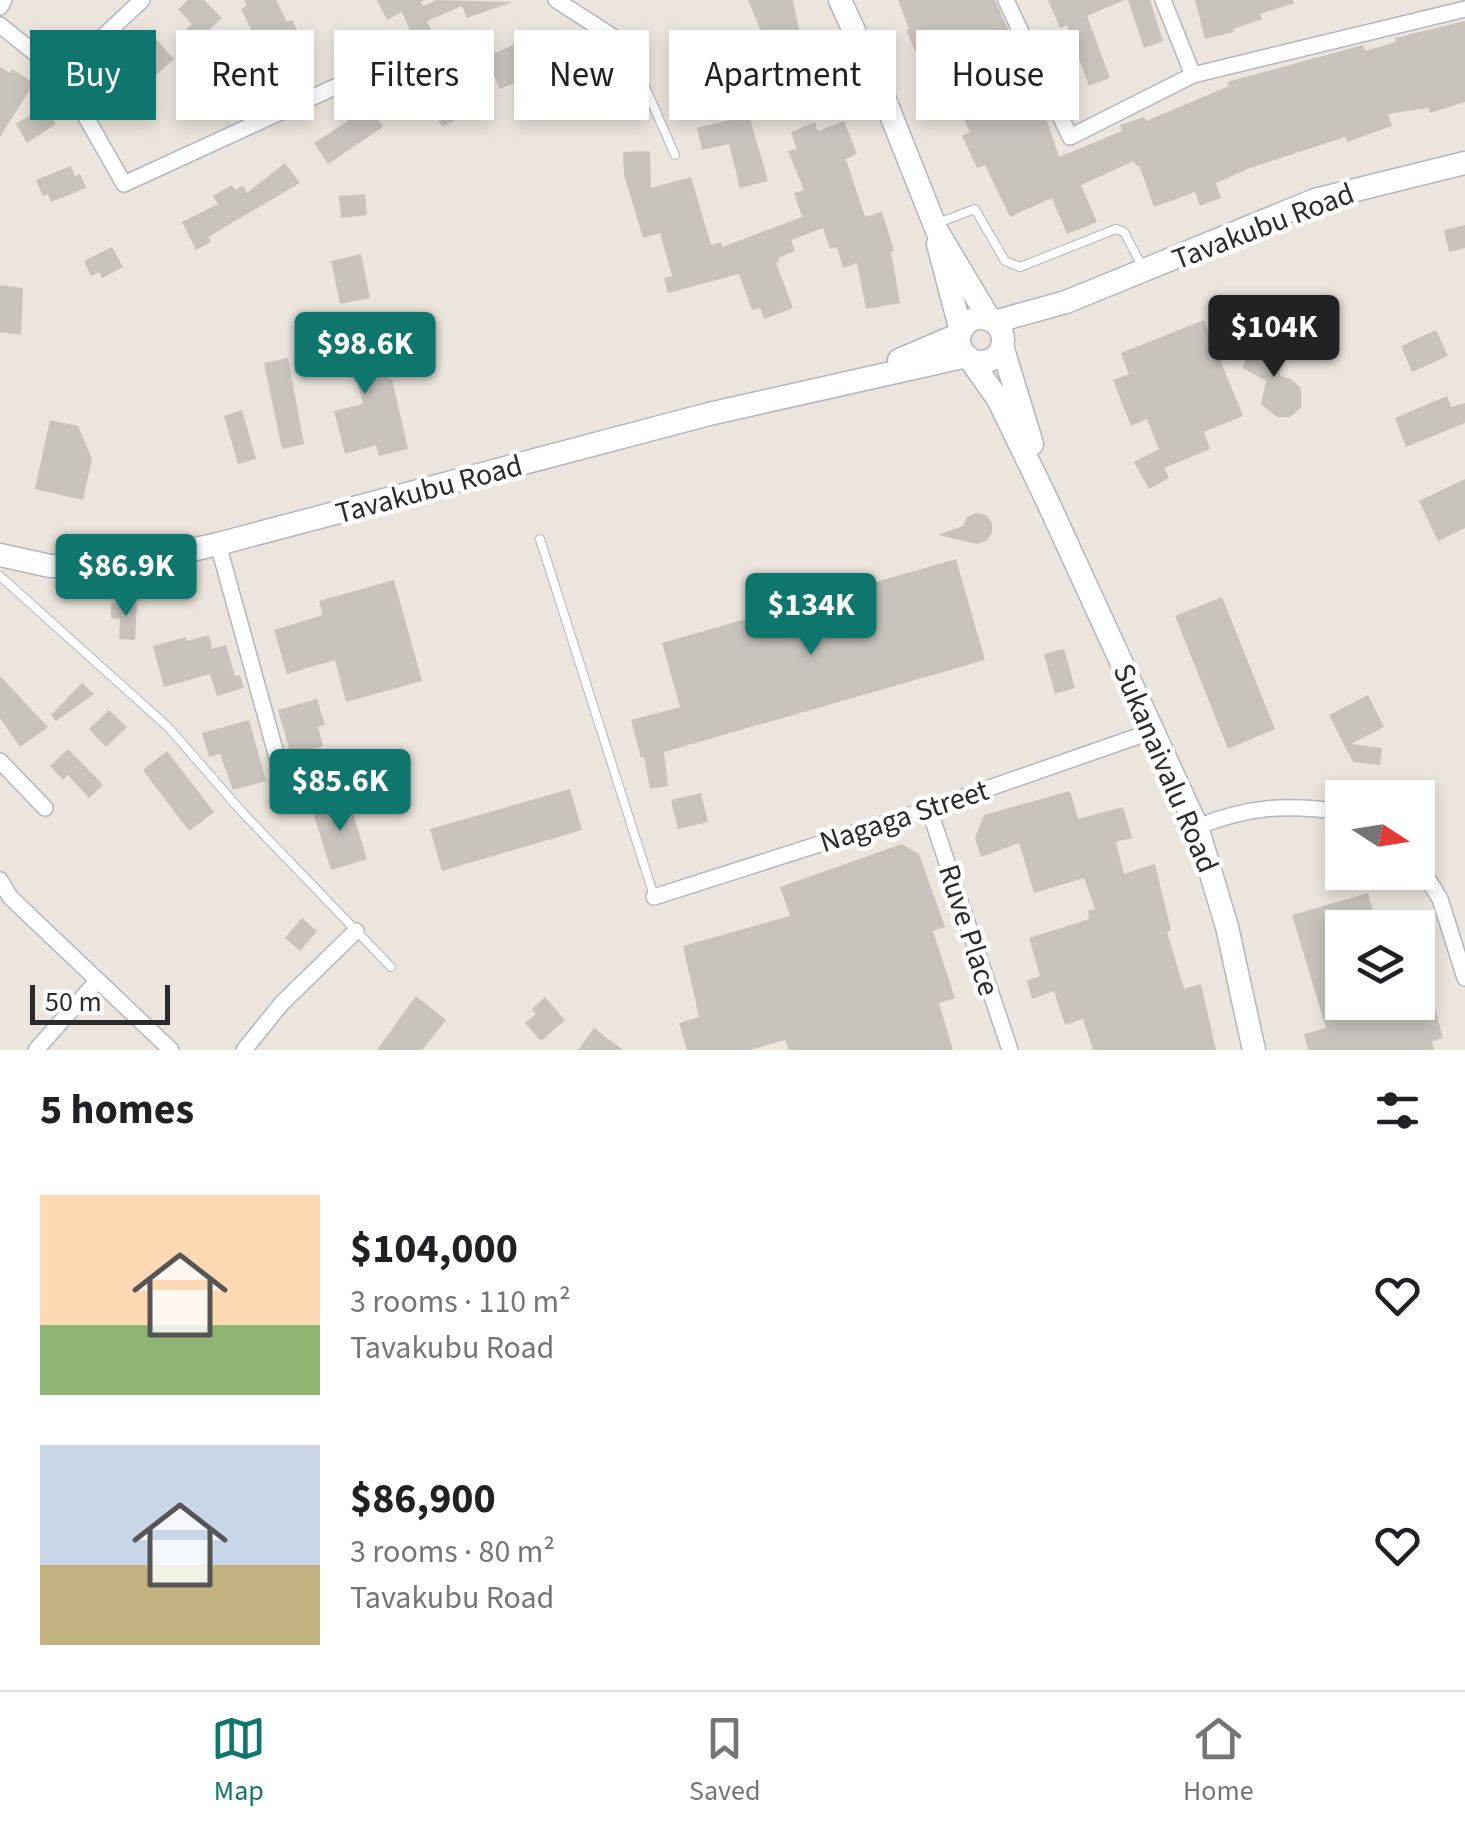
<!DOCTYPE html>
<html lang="en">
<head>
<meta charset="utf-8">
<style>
  :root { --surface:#fff; --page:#f6f6f6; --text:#202124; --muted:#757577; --line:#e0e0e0; --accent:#0f766e }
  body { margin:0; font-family:"Source Sans 3",sans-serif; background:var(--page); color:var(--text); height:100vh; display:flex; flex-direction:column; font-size:38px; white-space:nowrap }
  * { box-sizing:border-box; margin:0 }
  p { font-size:32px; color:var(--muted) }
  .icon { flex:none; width:55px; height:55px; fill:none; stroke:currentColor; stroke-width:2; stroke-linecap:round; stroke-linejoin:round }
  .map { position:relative; height:1050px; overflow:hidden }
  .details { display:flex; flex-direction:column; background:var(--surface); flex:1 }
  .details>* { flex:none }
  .banner { position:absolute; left:30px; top:30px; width:1405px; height:90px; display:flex; gap:20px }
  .needle { width:65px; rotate:102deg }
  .buttons { position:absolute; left:1325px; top:780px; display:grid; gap:20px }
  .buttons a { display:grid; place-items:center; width:110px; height:110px; border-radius:0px; background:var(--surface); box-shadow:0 5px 15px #0003; font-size:50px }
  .scale { position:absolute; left:30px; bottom:25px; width:140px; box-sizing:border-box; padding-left:10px; border:5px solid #2b2b2b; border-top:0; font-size:28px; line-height:35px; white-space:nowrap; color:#2b2b2b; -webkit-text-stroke:8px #fff; paint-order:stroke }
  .price { position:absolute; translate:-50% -85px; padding:0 22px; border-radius:10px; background:var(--accent); color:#fff; font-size:32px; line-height:65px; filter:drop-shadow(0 2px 5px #0008) }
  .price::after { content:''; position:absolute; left:50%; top:60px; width:30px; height:22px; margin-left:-15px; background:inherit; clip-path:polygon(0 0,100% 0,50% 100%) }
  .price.on { background:#222; color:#fff }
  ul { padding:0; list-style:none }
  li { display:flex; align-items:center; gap:30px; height:250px; padding:0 40px }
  li span { display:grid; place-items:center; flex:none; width:280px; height:200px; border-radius:0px; color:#555 }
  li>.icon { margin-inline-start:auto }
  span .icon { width:120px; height:120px; fill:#fffc; stroke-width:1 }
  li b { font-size:42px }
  h2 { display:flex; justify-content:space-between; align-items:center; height:120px; padding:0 40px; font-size:42px }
  .tag { padding:0 35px; border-radius:0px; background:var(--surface); box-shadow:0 5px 15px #0003; font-size:35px; line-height:90px }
  .tag.on { background:var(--accent); color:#fff }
  .tab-bar { display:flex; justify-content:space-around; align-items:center; height:140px; border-top:2px solid var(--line); background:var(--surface); font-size:28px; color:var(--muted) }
  .tab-bar a { display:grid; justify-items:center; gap:5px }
  .tab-bar .on { color:var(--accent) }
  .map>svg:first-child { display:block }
  .building { fill:#c8c3bd }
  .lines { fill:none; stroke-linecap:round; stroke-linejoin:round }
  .lane-casing { stroke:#b2b6be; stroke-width:10 }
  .street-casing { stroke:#b2b6be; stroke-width:18 }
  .secondary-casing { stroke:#b2b6be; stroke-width:25 }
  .lane { stroke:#fff; stroke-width:8 }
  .street { stroke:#fff; stroke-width:15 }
  .secondary { stroke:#fff; stroke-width:22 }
  .labels { text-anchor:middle; stroke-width:9; stroke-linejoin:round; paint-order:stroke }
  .street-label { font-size:30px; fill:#2b2b2b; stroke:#fff }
</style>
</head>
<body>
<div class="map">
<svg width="1465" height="1050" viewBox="0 0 1465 1050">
  <rect width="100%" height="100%" fill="#ece5de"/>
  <g class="building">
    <polygon points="188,0 204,0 222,18 195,43 184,32 192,24 178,9"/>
    <polygon points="244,0 276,0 287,22 292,20 305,45 265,65 271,76 246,89 226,52 254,36 241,9 247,6"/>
    <polygon points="377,0 425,0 421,2 423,6 436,0 512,2 467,18 462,6 427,21 431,29 413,37 402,12 387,20"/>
    <polygon points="748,0 793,0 807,67 810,75 820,73 823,91 780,103 767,53 763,54 757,32 761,31"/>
    <polygon points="898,0 995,0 1039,97 1059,157 1122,131 1120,125 1144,117 1146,121 1229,86 1227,82 1363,45 1365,51 1396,42 1395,38 1465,21 1465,102 1430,113 1428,108 1388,114 1392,126 1347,142 1345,137 1330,142 1250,168 1216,183 1221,198 1200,206 1195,192 1154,207 1139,165 1136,166 1134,161 1081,185 1097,222 1067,234 1052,198 1010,217 985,165 977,168 962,136 970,132 952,95 946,98 938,81 930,85 906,30 909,29"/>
    <polygon points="1048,0 1124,0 1087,16 1110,78 1089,86 1067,25 1060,28"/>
    <polygon points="1128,0 1150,0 1163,41 1144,48"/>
    <polygon points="1195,0 1293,0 1294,3 1260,14 1262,19 1233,29 1234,32 1205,39"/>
    <polygon points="358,29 368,43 354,51 358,57 345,65 335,50 344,44 341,40"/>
    <polygon points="156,39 174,59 150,80 138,67 146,60 140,53"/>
    <polygon points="520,42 528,61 523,63 529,77 500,89 486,57"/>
    <polygon points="706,46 706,62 723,61 723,85 680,86 679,47"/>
    <polygon points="447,54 463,87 450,94 461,117 442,127 413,71"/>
    <polygon points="0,67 10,73 12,69 34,83 0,137"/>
    <polygon points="359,99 366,111 370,108 383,127 328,164 314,143 348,121 342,111"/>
    <polygon points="45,106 56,124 27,143 16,124"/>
    <polygon points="749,115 768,181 740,188 729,144 702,150 697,128"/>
    <polygon points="844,121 857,154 846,159 865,217 882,212 894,250 891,252 900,303 866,309 857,263 843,268 837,247 830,249 823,228 791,240 795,251 778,258 779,262 776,263 793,308 764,319 760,308 752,310 739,274 668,293 664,278 672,276 660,233 643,238 624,175 623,152 650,151 651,188 691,177 711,245 721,242 722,247 802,217 794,193 804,190 788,151 797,149 791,132 815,122 818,131"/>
    <polygon points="285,163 300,183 208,237 211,242 196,250 182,222 218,204 213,196 232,185 235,190 243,186 247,193"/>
    <polygon points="71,166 75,176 80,174 86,188 51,202 48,194 43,196 36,180"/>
    <polygon points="365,194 367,215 341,218 339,196"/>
    <polygon points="1465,225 1465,248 1449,252 1444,230"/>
    <polygon points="112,247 123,267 102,278 99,272 91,276 84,261"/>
    <polygon points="361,254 370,298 340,304 331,261"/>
    <polygon points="0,285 23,288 21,335 0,332"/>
    <polygon points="1204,320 1243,416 1204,432 1210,449 1164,468 1169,478 1149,489 1134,462 1159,449 1147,419 1131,426 1113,380 1129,374 1121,353"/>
    <polygon points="353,330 355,333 348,340 376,333 388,379 392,379 408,449 379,456 376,445 345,454 334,411 363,404 347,341 315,370 301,353 317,339 322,345"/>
    <polygon points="1436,330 1448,356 1412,372 1401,346"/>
    <polygon points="1262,341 1274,344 1281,353 1280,376 1291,379 1301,388 1301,408 1290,417 1277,417 1261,404 1266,381 1243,368 1248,351"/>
    <polygon points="288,358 304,444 282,449 264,363"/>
    <polygon points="1447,396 1451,407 1465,403 1465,423 1406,447 1395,418"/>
    <polygon points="242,410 256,459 238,464 224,416"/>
    <polygon points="50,420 78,426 92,459 83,500 35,489"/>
    <polygon points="1465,479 1465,528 1438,541 1419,501"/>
    <polygon points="976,513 986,515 992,523 992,533 986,541 977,544 938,535 963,526 967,517"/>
    <polygon points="956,559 985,660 664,752 668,786 650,789 644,757 641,758 631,720 680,707 662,643"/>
    <polygon points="394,580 422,681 346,702 335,660 287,674 274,630 323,615 319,601"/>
    <polygon points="1222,597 1275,729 1228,749 1175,616"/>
    <polygon points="111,603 137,604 135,640 119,639 120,619 111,618"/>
    <polygon points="209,635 212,649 226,645 235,676 240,675 244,688 217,696 210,674 164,687 153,646 186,637 187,641"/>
    <polygon points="1064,649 1075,688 1055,694 1044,654"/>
    <polygon points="0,676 48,727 20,747 0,718"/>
    <polygon points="82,683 94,694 56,721 51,715"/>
    <polygon points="1368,695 1384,727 1351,744 1382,748 1380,765 1353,762 1329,715"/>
    <polygon points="317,699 325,725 318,727 323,746 291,755 278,710"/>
    <polygon points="109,710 127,727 106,747 89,729"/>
    <polygon points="249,720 266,781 233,790 220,754 209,757 202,733"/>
    <polygon points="68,749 103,785 89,798 68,775 63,780 50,766"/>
    <polygon points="167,751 214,812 189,831 143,770"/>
    <polygon points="570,789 582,830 442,871 430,829"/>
    <polygon points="1070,791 1078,819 1123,807 1132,838 1116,842 1124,874 1155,864 1171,930 1167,932 1184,989 1201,984 1216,1050 1093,1050 1083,1019 1065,1025 1054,991 1032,999 1027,981 1040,976 1029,938 1089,919 1088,911 1095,909 1084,878 1034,893 1019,843 981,857 975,838 984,815"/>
    <polygon points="701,793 708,822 678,829 671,800"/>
    <polygon points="348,797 367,859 331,870 312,809"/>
    <polygon points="902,844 919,854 945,927 933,931 955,998 939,1003 953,1050 789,1050 785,1040 750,1050 687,1050 679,1023 699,1017 683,946 790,916 780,887"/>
    <polygon points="1368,893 1378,928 1342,928 1342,1002 1418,1002 1418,961 1422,960 1443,1038 1432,1041 1434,1050 1308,1050 1304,1034 1326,1028 1292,915"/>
    <polygon points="302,918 317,931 300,951 285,938"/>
    <polygon points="416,996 446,1020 422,1050 377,1050"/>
    <polygon points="545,997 565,1020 541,1041 525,1023 536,1014 532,1009"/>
    <polygon points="594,1028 623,1050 578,1050"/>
  </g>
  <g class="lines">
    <g class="lane-casing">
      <g id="lane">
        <polyline points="615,38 639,73 675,155"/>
        <polyline points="938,223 975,209 1005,261 1020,267 1116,229 1124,232 1142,266"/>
        <polyline points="540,539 654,896"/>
        <polyline points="0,576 168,727 243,813 391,967"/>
      </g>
    </g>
    <g class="street-casing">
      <g id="street">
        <polyline points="556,0 615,38"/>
        <polyline points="1006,0 1070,137 1193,75 1465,9"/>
        <polyline points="1163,0 1193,75"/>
        <polyline points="0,7 4,0"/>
        <polyline points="0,25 62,75 124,184 411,52"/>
        <polyline points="62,75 142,0"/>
        <polyline points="218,544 280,768"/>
        <polyline points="0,761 45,808"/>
        <polyline points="929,809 1010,1050"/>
        <path d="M1197 827C1249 806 1287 804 1342 812"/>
        <polyline points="1418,863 1440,899 1465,978"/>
        <polyline points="0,880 10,897 171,1050"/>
        <polyline points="654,897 929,809 1153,731"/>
        <polyline points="36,1050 97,981"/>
        <polyline points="244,1050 282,1003 356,931"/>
      </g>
    </g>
    <g class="secondary-casing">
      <g id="secondary">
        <polyline points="840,0 883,95 937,231 990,320"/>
        <polyline points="938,244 961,331"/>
        <circle cx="981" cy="340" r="22"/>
        <polyline points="994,322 1066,302 1315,200 1465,163"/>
        <polyline points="1002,346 1032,444"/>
        <polyline points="969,358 998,399 1045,496 1197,827 1227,927 1254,1050"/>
        <polyline points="899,360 960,334"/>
        <polyline points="0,555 50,566 129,564 218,544 709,414 967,356"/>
      </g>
    </g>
    <use href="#lane" class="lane"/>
    <use href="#street" class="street"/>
    <use href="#secondary" class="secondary"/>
  </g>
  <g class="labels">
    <g class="street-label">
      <text transform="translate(1263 226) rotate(-21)" y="10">Tavakubu Road</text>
      <text transform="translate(429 489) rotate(-15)" y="10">Tavakubu Road</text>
      <text transform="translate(1166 768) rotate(67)" y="10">Sukanaivalu Road</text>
      <text transform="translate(904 816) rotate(-18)" y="10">Nagaga Street</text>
      <text transform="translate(969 930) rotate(72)" y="10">Ruve Place</text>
    </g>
  </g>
</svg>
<div class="buttons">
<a><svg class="needle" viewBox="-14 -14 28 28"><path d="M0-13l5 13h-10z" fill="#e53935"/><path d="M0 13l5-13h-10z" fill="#757577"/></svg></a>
<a><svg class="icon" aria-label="layers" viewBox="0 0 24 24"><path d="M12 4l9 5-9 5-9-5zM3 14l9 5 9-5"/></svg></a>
</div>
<div class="scale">50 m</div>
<b class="price on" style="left:1274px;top:380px">$104K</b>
<b class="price" style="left:365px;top:397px">$98.6K</b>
<b class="price" style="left:126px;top:619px">$86.9K</b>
<b class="price" style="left:811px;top:658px">$134K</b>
<b class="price" style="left:340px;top:834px">$85.6K</b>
<div class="banner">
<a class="tag on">Buy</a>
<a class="tag">Rent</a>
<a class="tag">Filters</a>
<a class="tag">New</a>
<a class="tag">Apartment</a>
<a class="tag">House</a>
</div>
</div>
<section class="details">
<h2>5 homes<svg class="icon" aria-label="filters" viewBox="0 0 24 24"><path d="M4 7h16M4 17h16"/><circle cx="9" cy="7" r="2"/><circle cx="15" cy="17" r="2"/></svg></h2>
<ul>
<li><span style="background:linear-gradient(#ffd9b3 65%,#8fb573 0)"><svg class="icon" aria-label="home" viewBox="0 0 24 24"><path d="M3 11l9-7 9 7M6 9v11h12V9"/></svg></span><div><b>$104,000</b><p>3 rooms · 110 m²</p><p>Tavakubu Road</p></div><svg class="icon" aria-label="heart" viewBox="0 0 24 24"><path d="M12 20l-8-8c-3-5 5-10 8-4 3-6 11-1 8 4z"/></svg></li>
<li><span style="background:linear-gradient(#c9d6e8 60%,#c2b280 0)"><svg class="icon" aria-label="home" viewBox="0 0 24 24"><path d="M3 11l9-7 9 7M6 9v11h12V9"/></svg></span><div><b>$86,900</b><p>3 rooms · 80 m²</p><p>Tavakubu Road</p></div><svg class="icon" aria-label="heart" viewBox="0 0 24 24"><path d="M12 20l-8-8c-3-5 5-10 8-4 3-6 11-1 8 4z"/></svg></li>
</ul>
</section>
<nav class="tab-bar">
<a class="on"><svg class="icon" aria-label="map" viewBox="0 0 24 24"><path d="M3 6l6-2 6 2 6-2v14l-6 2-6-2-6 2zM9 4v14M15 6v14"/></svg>Map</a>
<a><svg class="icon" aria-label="saved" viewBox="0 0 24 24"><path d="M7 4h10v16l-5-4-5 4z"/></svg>Saved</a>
<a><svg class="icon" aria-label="home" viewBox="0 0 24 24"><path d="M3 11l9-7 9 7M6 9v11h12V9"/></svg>Home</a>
</nav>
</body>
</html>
